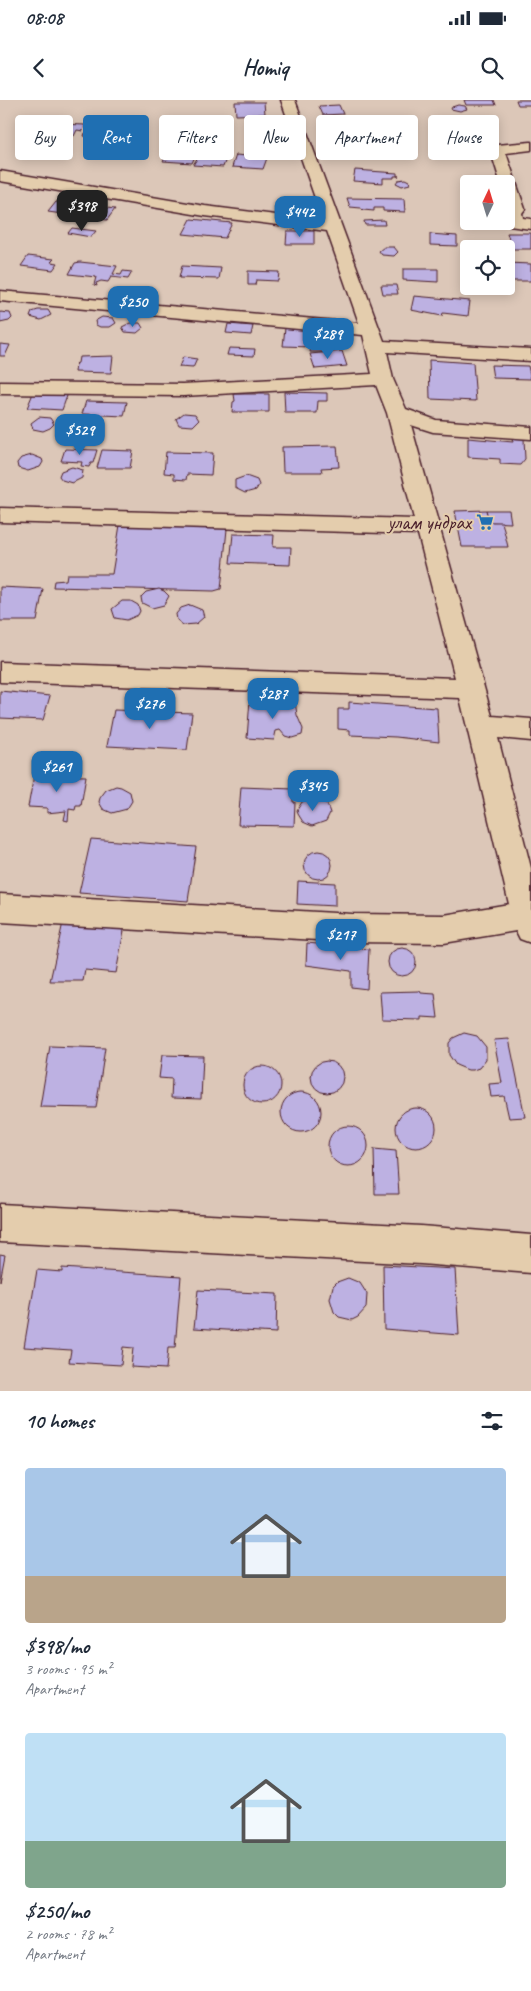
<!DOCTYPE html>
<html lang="en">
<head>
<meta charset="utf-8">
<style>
  :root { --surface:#fff; --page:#f2f2f3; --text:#1f2937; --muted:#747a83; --accent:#1f6fb2 }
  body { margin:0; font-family:Caveat,sans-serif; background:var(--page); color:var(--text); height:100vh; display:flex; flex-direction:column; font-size:19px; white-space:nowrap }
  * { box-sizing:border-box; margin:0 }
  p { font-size:16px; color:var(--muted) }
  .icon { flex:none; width:28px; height:28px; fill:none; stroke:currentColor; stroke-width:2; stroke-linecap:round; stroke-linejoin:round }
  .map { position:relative; height:1291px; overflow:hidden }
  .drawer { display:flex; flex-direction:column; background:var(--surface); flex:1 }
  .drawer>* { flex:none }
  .top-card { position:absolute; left:15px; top:15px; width:501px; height:45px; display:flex; gap:10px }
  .needle { width:32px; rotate:4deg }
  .buttons { position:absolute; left:460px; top:75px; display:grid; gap:10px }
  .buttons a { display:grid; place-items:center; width:55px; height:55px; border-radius:5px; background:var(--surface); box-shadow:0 2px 12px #0003; font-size:25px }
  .price { position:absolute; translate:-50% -42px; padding:0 11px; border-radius:10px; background:var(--accent); color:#fff; font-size:16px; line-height:32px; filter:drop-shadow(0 1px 2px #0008) }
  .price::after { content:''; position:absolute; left:50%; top:30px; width:15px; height:11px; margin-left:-8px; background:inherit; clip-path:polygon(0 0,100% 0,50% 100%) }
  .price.current { background:#222; color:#fff }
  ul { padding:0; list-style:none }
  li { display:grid; align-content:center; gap:10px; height:265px; padding:0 25px }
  li span { display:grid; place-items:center; height:155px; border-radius:5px; color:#555 }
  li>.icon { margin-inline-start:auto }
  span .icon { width:90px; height:90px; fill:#fffc; stroke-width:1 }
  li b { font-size:21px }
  h2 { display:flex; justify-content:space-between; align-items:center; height:60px; padding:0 25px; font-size:21px }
  .tag { padding:0 18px; border-radius:5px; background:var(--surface); box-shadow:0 2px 12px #0003; font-size:18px; line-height:45px }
  .tag.current { background:var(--accent); color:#fff }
  .status { display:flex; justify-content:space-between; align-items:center; height:35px; padding:0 25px; background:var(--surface); direction:ltr }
  .status svg { height:14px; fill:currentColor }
  header { display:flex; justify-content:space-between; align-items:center; height:65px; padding:0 25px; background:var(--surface); font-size:22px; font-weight:600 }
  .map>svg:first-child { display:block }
  .building { fill:#bdb1e2; stroke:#4a1f2b }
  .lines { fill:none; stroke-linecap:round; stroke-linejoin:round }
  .minor-casing { stroke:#4a1f2b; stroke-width:3 }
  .minor { fill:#e4cdad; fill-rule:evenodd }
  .labels { text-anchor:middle; stroke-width:4; stroke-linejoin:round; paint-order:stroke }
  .poi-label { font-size:20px; fill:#4a1f2b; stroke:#e4cdad; text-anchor:end }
</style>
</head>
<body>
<div class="status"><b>08:08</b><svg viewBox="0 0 49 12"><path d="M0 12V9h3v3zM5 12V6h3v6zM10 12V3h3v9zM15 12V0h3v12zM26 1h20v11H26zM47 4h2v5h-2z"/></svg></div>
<header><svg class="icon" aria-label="back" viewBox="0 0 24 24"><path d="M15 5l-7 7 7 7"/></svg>Homiq<svg class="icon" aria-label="search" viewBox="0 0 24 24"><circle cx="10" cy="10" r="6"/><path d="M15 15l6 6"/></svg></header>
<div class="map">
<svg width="531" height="1291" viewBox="0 0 531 1291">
  <rect width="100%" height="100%" fill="#dcc7b8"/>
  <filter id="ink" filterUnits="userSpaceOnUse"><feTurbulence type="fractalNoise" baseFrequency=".02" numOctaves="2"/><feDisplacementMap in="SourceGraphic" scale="10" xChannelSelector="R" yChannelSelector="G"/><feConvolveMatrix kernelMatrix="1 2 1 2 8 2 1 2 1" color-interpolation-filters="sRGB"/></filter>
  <g filter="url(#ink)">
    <g class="building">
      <polygon points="464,0 494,0 496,5 466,5"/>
      <polygon points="516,0 531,0 531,5 518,5"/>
      <polygon points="235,2 264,2 265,14 236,15"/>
      <polygon points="339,5 343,14 323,15 319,6"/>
      <polygon points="458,5 465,6 467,9 460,11 451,9 452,7"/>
      <polygon points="34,23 85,25 83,31 77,30 74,36 58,36 36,35 40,28 31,28"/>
      <polygon points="94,31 99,32 99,35 93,38 84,36 85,33"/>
      <polygon points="171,31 208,33 205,44 167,42"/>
      <polygon points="374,35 397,36 397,47 363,46 363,41 374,41"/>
      <polygon points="343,39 351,40 355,43 348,46 341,45 338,42"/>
      <polygon points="169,50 197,52 192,63 163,61"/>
      <polygon points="200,54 227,56 223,67 193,65"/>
      <polygon points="236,55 267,58 263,69 232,67"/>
      <polygon points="355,70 397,73 397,76 399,76 394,76 394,78 383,78 383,83 353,81"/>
      <polygon points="405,79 409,81 410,84 402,86 396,83 398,80"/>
      <polygon points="347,98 404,99 405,112 383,111 383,108 374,108 374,111 363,110 361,108 350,107"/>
      <polygon points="56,102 115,109 107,120 48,112"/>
      <polygon points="191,119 232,123 225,138 183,134"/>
      <polygon points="384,120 385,125 365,125 364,121"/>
      <polygon points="72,128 96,131 91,137 68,133"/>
      <polygon points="287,131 314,131 314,144 286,144"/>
      <polygon points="507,133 531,133 531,149 512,149"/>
      <polygon points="430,134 457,136 457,146 430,145"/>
      <polygon points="384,147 394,147 398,152 394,156 382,155 379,151"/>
      <polygon points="28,156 54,159 51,162 58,163 53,170 21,166"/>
      <polygon points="80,162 117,166 113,174 121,175 123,171 132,172 128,179 111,177 108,182 101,181 96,183 97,186 94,185 96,177 69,174 75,163"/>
      <polygon points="506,163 531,164 531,181 506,181"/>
      <polygon points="182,166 221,168 219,179 179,178"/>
      <polygon points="403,169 438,169 438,182 403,180"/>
      <polygon points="248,171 279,172 278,181 256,180 255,185 248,185"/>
      <polygon points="381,185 396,185 398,194 383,194"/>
      <polygon points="414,196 470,201 468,216 443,213 442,216 411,210"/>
      <polygon points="38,210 48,210 51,215 41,220 30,217 32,212"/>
      <polygon points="0,212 10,213 12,218 9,221 0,223"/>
      <polygon points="102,217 113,218 116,223 110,227 100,227 96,225 95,221"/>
      <polygon points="130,223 140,223 143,228 137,233 125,232 122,227"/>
      <polygon points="228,224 253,226 251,235 226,233"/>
      <polygon points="285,228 318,231 317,241 327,242 325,252 310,252 311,247 283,246"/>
      <polygon points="0,244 10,245 5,256 0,256"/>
      <polygon points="229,248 255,249 254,256 227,255"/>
      <polygon points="342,251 347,266 315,269 310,254"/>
      <polygon points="113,256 111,273 75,272 76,265 75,264 78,263 79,257"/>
      <polygon points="183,257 197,259 193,268 179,267"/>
      <polygon points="429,260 473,263 476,301 430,299"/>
      <polygon points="491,265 528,266 531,279 493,278"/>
      <polygon points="34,291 68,293 62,310 27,308"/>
      <polygon points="284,292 327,293 327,301 318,301 317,313 285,313"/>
      <polygon points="234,294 269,294 269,312 232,312 233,302 235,301"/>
      <polygon points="86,301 127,302 124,316 82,314"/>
      <polygon points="184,313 195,314 199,320 193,326 179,325 176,319"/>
      <polygon points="39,317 50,318 54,324 50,328 43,331 33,329 31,323"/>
      <polygon points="468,338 513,342 512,338 524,339 525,359 520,365 500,364 500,359 468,357"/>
      <polygon points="337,346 339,367 321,368 322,372 283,372 282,347"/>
      <polygon points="65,349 97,350 93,363 91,363 89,367 81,366 82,362 61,361"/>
      <polygon points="102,350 133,351 130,368 97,368"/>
      <polygon points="166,352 213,353 211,375 187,374 186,380 174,379 174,374 164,373"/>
      <polygon points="32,355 42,359 43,362 40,367 28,371 18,368 17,363 21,358"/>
      <polygon points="72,367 83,370 82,378 72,383 62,380 59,376 61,371"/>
      <polygon points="246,376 257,380 259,385 256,390 245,393 235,388 235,380"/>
      <polygon points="486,410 509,410 511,423 489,422"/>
      <polygon points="486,410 489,422 502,422 508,447 462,447 455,411"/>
      <polygon points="120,425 225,425 227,429 221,489 214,491 53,487 54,481 66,480 67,474 112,474"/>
      <polygon points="233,434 274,435 273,447 291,447 290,465 230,463"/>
      <polygon points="0,487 43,489 37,521 0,521"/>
      <polygon points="159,489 164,491 169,496 164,505 152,508 142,503 141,497 146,492"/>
      <polygon points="122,501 131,501 138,505 140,511 138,515 127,520 115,518 112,509"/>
      <polygon points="190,505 202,510 204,517 196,524 183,525 177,520 176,514 181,508"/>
      <polygon points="0,591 50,596 43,620 0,618"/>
      <polygon points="250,600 295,601 297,615 303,629 302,635 292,638 285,636 280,630 276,631 274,640 247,638"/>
      <polygon points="349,602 437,608 439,642 396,637 350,635 350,630 338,629 338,609 349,609"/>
      <polygon points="114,610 192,613 187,650 107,646"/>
      <polygon points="34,675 86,676 81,706 76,706 75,710 69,709 68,721 64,720 66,711 47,713 47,708 28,707"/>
      <polygon points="116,686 121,687 130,692 132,701 127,709 112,713 103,709 99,702 100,698 106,690"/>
      <polygon points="241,687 293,689 293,702 295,702 294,726 238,725"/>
      <polygon points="307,699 318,699 327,704 330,713 326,721 312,726 303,722 298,714 297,710 302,702"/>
      <polygon points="91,739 196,747 188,801 79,793"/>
      <circle cx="318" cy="765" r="14"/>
      <polygon points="298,781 335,783 335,806 297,804"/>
      <polygon points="64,818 126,820 116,873 85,870 83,881 50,881"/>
      <polygon points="307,843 369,849 367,889 351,887 351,871 306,865"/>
      <circle cx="402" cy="862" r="14"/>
      <polygon points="420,891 421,893 435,894 438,918 422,917 422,920 382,919 380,892"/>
      <polygon points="464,933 477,936 486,947 486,959 479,968 473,970 468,970 456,965 449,955 449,943 453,938"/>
      <polygon points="509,939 525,1017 509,1018 504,996 491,997 489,984 502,983 494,940"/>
      <polygon points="50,946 105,948 96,1008 40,1007"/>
      <polygon points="162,955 203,956 201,999 171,998 172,979 159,978"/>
      <circle cx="327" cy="977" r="16"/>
      <circle cx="262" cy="985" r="19"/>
      <circle cx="301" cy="1012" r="20"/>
      <circle cx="416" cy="1028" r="20"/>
      <circle cx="348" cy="1046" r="20"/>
      <polygon points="374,1049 396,1051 399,1094 375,1094"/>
      <polygon points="0,1154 5,1155 0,1181"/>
      <polygon points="383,1165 455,1169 459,1235 384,1229"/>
      <polygon points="62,1168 181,1176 175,1248 168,1248 166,1269 131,1267 133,1248 123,1247 121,1265 69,1262 71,1250 24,1247 37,1170 62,1172"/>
      <polygon points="348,1178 360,1183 367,1194 366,1208 358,1217 352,1220 339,1217 334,1212 330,1199 333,1186 337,1182"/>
      <polygon points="198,1190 277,1194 276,1233 194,1228"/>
    </g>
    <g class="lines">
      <g class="minor-casing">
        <g id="minor">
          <polygon points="281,0 295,0 384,241 531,249 531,261 387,252 393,279 406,309 436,320 531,327 531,339 433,332 411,325 492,616 531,619 531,641 498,638 531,768 531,843 520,839 516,831 444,843 352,842 0,822 0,794 352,814 444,815 509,804 460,598 0,582 0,562 455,578 418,434 0,422 0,408 414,419 387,313 376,285 183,296 0,294 0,282 183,284 372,274 363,235 0,201 0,191 359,223 327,131 205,116 0,81 0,71 205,106 323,121"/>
          <path d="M531 42V50L506 53 525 109 522 113 523 118 531 119V129L509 126C506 121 505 112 508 107L506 84H501L490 49 492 46 497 45Z"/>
          <polygon points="0,1104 421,1126 531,1135 531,1173 421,1164 0,1142"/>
        </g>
      </g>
      <use href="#minor" class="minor"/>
    </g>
  </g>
  <defs>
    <g id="supermarket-bare" transform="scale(1.35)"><path d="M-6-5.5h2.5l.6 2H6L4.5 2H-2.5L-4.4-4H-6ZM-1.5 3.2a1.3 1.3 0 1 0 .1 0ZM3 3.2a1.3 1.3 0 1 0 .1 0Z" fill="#1f6fb2" stroke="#e4cdad" stroke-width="2.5" paint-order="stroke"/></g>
  </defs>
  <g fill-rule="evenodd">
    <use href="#supermarket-bare" x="485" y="422"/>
  </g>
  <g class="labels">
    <g class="poi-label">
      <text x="471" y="429">улам ундрах</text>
    </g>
  </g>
</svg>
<div class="buttons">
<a><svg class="needle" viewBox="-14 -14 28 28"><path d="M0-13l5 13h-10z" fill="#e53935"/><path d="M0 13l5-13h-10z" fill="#747a83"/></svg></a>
<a><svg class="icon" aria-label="locate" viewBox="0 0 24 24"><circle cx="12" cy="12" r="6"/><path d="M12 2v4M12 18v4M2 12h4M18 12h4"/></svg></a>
</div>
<b class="price current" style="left:82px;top:132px">$398</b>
<b class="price" style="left:300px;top:138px">$442</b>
<b class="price" style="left:133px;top:228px">$250</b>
<b class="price" style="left:328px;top:260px">$289</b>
<b class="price" style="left:80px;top:356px">$529</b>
<b class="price" style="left:273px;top:620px">$287</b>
<b class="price" style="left:150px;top:630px">$276</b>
<b class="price" style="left:57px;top:693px">$261</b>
<b class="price" style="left:313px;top:712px">$345</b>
<b class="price" style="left:341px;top:861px">$217</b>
<div class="top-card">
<a class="tag">Buy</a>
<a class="tag current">Rent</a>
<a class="tag">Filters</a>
<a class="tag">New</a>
<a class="tag">Apartment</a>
<a class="tag">House</a>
</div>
</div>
<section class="drawer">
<h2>10 homes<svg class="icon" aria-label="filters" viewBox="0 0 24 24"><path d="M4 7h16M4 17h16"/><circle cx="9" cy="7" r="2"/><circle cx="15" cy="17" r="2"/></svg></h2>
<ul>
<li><span style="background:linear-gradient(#a9c7e8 70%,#b9a48a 0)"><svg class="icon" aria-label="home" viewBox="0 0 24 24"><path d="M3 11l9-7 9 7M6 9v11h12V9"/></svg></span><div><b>$398/mo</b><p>3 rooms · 95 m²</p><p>Apartment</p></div></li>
<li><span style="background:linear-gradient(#bfe0f5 70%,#7fa58c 0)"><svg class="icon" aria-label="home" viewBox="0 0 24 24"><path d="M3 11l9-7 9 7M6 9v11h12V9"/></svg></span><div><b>$250/mo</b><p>2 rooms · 78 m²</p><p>Apartment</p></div></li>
</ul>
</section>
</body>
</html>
